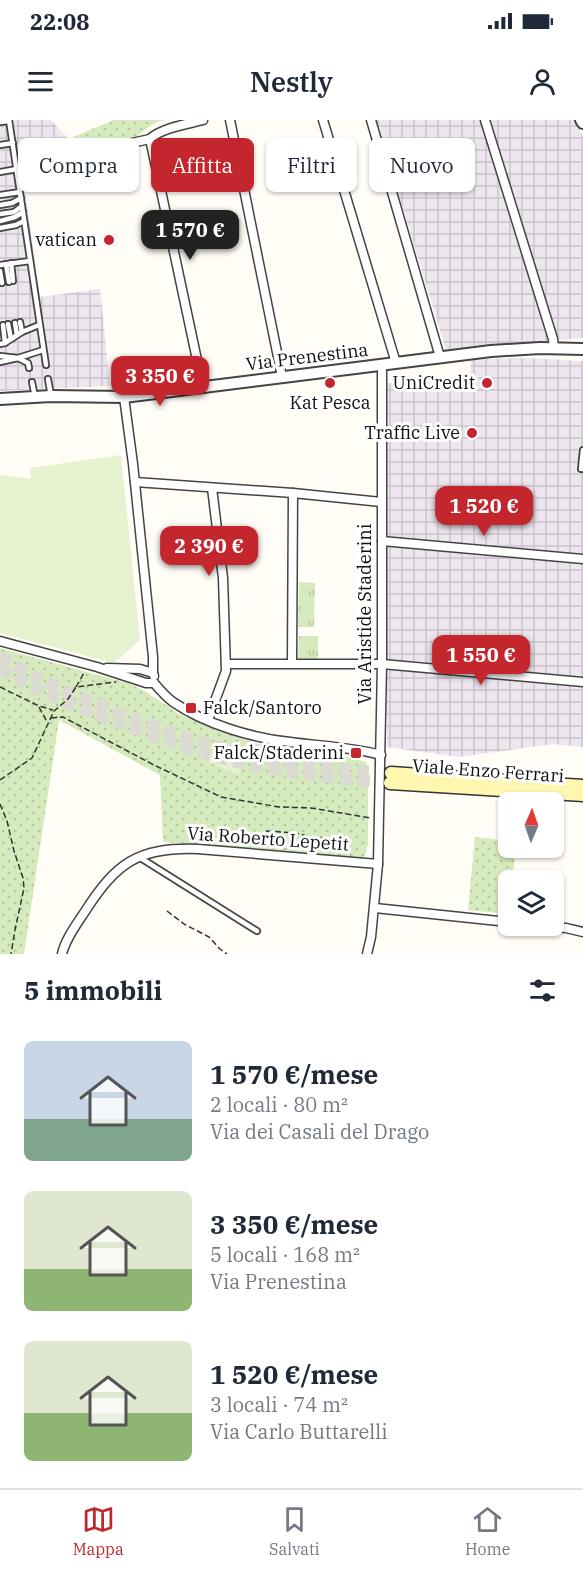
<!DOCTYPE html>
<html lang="it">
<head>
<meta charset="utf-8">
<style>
  :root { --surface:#fff; --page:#f6f6f7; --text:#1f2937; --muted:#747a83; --line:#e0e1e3; --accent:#c4262e }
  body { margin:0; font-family:"IBM Plex Serif",serif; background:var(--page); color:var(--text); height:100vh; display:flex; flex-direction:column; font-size:22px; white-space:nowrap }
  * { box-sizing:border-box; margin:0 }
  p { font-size:20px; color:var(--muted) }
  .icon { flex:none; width:33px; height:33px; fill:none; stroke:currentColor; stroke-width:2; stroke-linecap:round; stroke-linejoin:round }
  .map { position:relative; height:834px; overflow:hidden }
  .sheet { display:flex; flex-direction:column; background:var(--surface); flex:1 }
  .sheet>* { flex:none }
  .hud { position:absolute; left:18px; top:18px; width:548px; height:54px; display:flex; gap:12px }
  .needle { width:39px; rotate:2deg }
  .buttons { position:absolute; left:498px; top:672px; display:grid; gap:12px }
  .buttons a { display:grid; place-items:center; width:66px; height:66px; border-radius:9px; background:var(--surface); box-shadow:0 2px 4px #0004; font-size:30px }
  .price { position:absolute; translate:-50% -51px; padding:0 14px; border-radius:12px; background:var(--accent); color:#fff; font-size:20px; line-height:39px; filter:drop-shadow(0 2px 3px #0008) }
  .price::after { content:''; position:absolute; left:50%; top:36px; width:18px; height:14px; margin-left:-9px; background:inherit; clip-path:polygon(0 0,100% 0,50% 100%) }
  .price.active { background:#222; color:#fff }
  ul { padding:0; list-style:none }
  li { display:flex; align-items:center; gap:18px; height:150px; padding:0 24px }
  li span { display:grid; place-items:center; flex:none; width:168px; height:120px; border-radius:9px; color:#555 }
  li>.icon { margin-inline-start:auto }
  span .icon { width:72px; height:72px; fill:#fffc; stroke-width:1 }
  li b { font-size:26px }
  h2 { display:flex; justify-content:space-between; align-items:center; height:72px; padding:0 24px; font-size:26px }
  .tag { padding:0 21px; border-radius:9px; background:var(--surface); box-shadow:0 2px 4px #0004; font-size:21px; line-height:54px }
  .tag.active { background:var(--accent); color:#fff }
  .status { display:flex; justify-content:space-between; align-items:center; height:42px; padding:0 30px; background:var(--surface); direction:ltr }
  .status svg { height:16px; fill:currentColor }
  header { display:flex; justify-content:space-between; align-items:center; height:78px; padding:0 24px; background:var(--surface); font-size:27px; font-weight:600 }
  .tab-bar { display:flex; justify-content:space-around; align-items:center; height:84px; border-top:2px solid var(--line); background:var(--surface); font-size:16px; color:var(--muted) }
  .tab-bar a { display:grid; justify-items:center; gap:3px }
  .tab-bar .active { color:var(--accent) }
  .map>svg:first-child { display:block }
  .industrial { fill:url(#industrial-grid) }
  .grass { fill:url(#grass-tufts) }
  .park { fill:url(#park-dots) }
  .pitch { fill:#e6f2cf }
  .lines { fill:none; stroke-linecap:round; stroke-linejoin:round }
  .secondary-tunnel { stroke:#dbdad3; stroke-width:12; stroke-dasharray:12 6; stroke-linecap:butt }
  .service-casing { stroke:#444; stroke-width:8 }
  .minor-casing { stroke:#444; stroke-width:11 }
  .tertiary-casing { stroke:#444; stroke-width:14 }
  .secondary-casing { stroke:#333; stroke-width:15 }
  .path { stroke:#333; stroke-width:1.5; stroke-dasharray:6 3; stroke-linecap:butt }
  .service { stroke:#fff; stroke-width:4.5 }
  .minor { stroke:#fff; stroke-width:8 }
  .tertiary { stroke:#fff; stroke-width:10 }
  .secondary { stroke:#fff6b0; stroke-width:12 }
  .poi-dot { fill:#c4262e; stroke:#fff; stroke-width:2 }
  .labels { text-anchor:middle; stroke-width:6; stroke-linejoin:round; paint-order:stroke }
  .poi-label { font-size:18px; fill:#111; stroke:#fff; text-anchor:end }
  .street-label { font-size:18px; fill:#111; stroke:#fff }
</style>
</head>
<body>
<div class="status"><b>22:08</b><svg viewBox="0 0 49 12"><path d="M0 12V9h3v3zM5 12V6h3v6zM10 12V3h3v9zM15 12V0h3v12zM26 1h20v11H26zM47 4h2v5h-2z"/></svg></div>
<header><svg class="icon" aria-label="menu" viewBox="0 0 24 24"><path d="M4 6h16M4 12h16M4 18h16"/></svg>Nestly<svg class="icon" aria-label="person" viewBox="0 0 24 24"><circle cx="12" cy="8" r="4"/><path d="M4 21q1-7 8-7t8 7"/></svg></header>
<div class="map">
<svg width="583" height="834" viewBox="0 0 583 834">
  <defs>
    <pattern id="industrial-grid" width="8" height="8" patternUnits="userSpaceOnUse" patternTransform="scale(1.5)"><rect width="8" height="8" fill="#eee6ef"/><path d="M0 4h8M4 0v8" fill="none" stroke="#cbc4cc"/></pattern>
    <pattern id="grass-tufts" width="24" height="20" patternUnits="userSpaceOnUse" patternTransform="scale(1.5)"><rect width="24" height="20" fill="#d5ebbd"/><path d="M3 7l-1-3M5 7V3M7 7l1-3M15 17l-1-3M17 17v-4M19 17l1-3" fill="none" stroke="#b6c8a1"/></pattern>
    <pattern id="park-dots" width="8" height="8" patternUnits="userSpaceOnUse" patternTransform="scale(1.5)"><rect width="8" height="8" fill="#d5ebbd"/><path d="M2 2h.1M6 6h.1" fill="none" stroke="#b6c8a1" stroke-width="1.8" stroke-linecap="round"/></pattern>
  </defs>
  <rect width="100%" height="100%" fill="#fffdf5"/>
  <g class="industrial">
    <polygon points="0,0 51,0 76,28 24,63 40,177 100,169 110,266 0,271"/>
    <polygon points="376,0 575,0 583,17 583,218 446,230"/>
    <polygon points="530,238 583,241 583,627 553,624 458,637 387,627 387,263 405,264 470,254 471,239"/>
  </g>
  <g class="grass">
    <polygon points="299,462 315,463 314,507 298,507"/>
    <polygon points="299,516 318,516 318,540 298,540"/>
  </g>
  <g class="park">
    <polygon points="114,0 167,0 157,2 150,6 137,16 83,27 73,17"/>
    <polygon points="0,528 127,563 145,571 179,594 254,623 354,638 366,642 368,647 368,724 364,738 362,739 163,722 160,655 59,600 24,834 0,834"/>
    <polygon points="475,717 508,721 508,728 515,728 513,760 508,760 508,794 468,790"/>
  </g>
  <g class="pitch">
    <polygon points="121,335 140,520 114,543 0,513 0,355 31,359 30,348"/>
    <polygon points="216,622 247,634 239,655 208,642"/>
  </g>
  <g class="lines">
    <g class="secondary-tunnel">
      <path d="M0 536C37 561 79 577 120 593 164 609 209 626 255 637 299 647 345 650 391 653"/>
      <path d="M0 548C35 571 73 585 111 600 157 617 202 635 250 645 296 655 343 659 390 663"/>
    </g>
    <g class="service-casing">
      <g id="service">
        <polyline points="9,0 46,245"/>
        <polyline points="0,2 9,1"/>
        <polyline points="0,25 13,23"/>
        <polyline points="0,52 17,49"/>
        <polyline points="0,75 20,72"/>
        <polyline points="0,85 12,83 21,78"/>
        <polyline points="0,94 14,92 22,86"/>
        <polyline points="0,101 15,97 23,92"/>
        <polyline points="0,108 16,105 24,101"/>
        <polyline points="11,143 13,161"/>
        <polyline points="6,144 9,162"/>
        <polyline points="0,145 30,141"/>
        <polyline points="0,151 2,163"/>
        <polyline points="20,202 22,212"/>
        <polyline points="15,203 17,215"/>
        <polyline points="8,204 11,219"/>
        <polyline points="3,205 5,223"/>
        <polyline points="0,224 5,223 22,212 39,205"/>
        <polyline points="0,236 18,238 28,243 29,248"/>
        <polyline points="0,242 18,238 43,230"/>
        <polyline points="48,259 51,276"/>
        <polyline points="32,262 35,277"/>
        <polyline points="583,330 581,349 583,349"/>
        <polyline points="139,737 257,811"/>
      </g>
    </g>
    <g class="minor-casing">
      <g id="minor">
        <polyline points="230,0 282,257"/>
        <polyline points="323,0 396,243"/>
        <polyline points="371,0 440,237"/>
        <polyline points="485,0 553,219 554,228"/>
        <polyline points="150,19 203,268"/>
        <path d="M81 34 150 19C161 8 188 4 203 0"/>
        <polyline points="124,277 133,344 153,537 153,553"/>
        <polyline points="135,362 293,373 381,382"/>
        <polyline points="382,421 583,439"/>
        <polyline points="0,521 97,547 146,563 154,563"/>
        <polyline points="292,543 293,373"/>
        <polyline points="226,544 382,544 583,562"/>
        <polyline points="107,548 140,549 153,553 154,556"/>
        <path d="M154 563C160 570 166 577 173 582 205 604 252 618 290 622 320 626 351 627 381 635"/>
        <polyline points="208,600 226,551 223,458 212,368"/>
        <polyline points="375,788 508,802"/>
        <polyline points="539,806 566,808 583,812"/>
        <path d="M62 834C65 820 76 805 84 793 116 743 137 727 198 729L378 744"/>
        <polyline points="367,834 371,817 378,744 382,544 382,245"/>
      </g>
    </g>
    <g class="tertiary-casing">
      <g id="tertiary">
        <polyline points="581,0 583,3"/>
        <polyline points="0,279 51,276 124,277 140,275 491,231 540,228 583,229"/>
      </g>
    </g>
    <g class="secondary-casing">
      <g id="secondary">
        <polyline points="391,653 583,666"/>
        <polyline points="390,663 583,675"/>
      </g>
    </g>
    <g class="path">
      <polyline points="0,567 39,586 53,590"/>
      <polyline points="76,567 84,553"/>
      <polyline points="39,587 47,602"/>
      <polyline points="51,598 63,597 154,645 221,677 279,687 311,688 371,698"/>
      <polyline points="0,660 32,638 54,591 68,579 76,567 116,562"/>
      <polyline points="0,684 7,701 14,731 23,758 24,768 15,810 11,834"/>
      <polyline points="266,711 296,713 314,718 335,719 341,723 345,732"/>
      <polyline points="167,791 184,804 209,817 220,829 227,834"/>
    </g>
    <use href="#service" class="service"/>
    <use href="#minor" class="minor"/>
    <use href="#tertiary" class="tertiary"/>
    <use href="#secondary" class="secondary"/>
  </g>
  <g class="poi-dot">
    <circle cx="109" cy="120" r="6"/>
    <circle cx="330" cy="263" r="6"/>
    <circle cx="487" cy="263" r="6"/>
    <circle cx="472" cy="313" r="6"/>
    <rect x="185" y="582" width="12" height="12" rx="3"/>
    <rect x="350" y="627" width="12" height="12" rx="3"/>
  </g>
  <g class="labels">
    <g class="poi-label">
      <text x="97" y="126">vatican</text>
      <text x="475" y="269">UniCredit</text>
      <text x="330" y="289" text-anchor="middle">Kat Pesca</text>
      <text x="460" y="319">Traffic Live</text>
      <text x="203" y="594" text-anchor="start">Falck/Santoro</text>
      <text x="344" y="639">Falck/Staderini</text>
    </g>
    <g class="street-label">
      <text transform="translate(307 237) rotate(-7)" y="6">Via Prenestina</text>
      <text transform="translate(365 494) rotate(-90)" y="6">Via Aristide Staderini</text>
      <text transform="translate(488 651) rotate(4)" y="6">Viale Enzo Ferrari</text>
      <text transform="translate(268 719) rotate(4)" y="6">Via Roberto Lepetit</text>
    </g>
  </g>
</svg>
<div class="buttons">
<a><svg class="needle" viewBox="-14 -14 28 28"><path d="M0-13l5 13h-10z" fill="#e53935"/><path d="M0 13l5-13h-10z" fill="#747a83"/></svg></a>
<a><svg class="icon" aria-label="layers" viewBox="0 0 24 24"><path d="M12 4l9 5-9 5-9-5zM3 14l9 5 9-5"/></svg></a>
</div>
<b class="price active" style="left:190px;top:141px">1 570 €</b>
<b class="price" style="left:160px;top:287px">3 350 €</b>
<b class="price" style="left:484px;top:417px">1 520 €</b>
<b class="price" style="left:209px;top:457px">2 390 €</b>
<b class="price" style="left:481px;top:566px">1 550 €</b>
<div class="hud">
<a class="tag">Compra</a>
<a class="tag active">Affitta</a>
<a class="tag">Filtri</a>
<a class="tag">Nuovo</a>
</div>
</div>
<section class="sheet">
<h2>5 immobili<svg class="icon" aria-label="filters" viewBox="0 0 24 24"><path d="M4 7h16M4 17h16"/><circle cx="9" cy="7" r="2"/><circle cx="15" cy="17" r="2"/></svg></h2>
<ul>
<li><span style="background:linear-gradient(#c9d6e8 65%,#7fa58c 0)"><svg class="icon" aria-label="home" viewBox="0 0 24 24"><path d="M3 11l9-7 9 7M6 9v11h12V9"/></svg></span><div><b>1 570 €/mese</b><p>2 locali · 80 m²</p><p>Via dei Casali del Drago</p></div></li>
<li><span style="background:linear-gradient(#dfe7d0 65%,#8fb573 0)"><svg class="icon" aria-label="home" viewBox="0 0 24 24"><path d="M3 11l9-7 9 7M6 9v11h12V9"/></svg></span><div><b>3 350 €/mese</b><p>5 locali · 168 m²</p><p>Via Prenestina</p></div></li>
<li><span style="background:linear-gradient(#dfe7d0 60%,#8fb573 0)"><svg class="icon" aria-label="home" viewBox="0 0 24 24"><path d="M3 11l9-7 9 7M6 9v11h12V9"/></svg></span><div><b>1 520 €/mese</b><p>3 locali · 74 m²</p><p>Via Carlo Buttarelli</p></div></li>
</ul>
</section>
<nav class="tab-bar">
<a class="active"><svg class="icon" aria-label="map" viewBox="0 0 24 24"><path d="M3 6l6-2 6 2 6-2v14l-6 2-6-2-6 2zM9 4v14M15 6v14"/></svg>Mappa</a>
<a><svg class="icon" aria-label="saved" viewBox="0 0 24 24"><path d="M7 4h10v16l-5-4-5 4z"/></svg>Salvati</a>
<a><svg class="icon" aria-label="home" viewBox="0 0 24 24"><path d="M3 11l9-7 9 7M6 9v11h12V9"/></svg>Home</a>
</nav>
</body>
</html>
